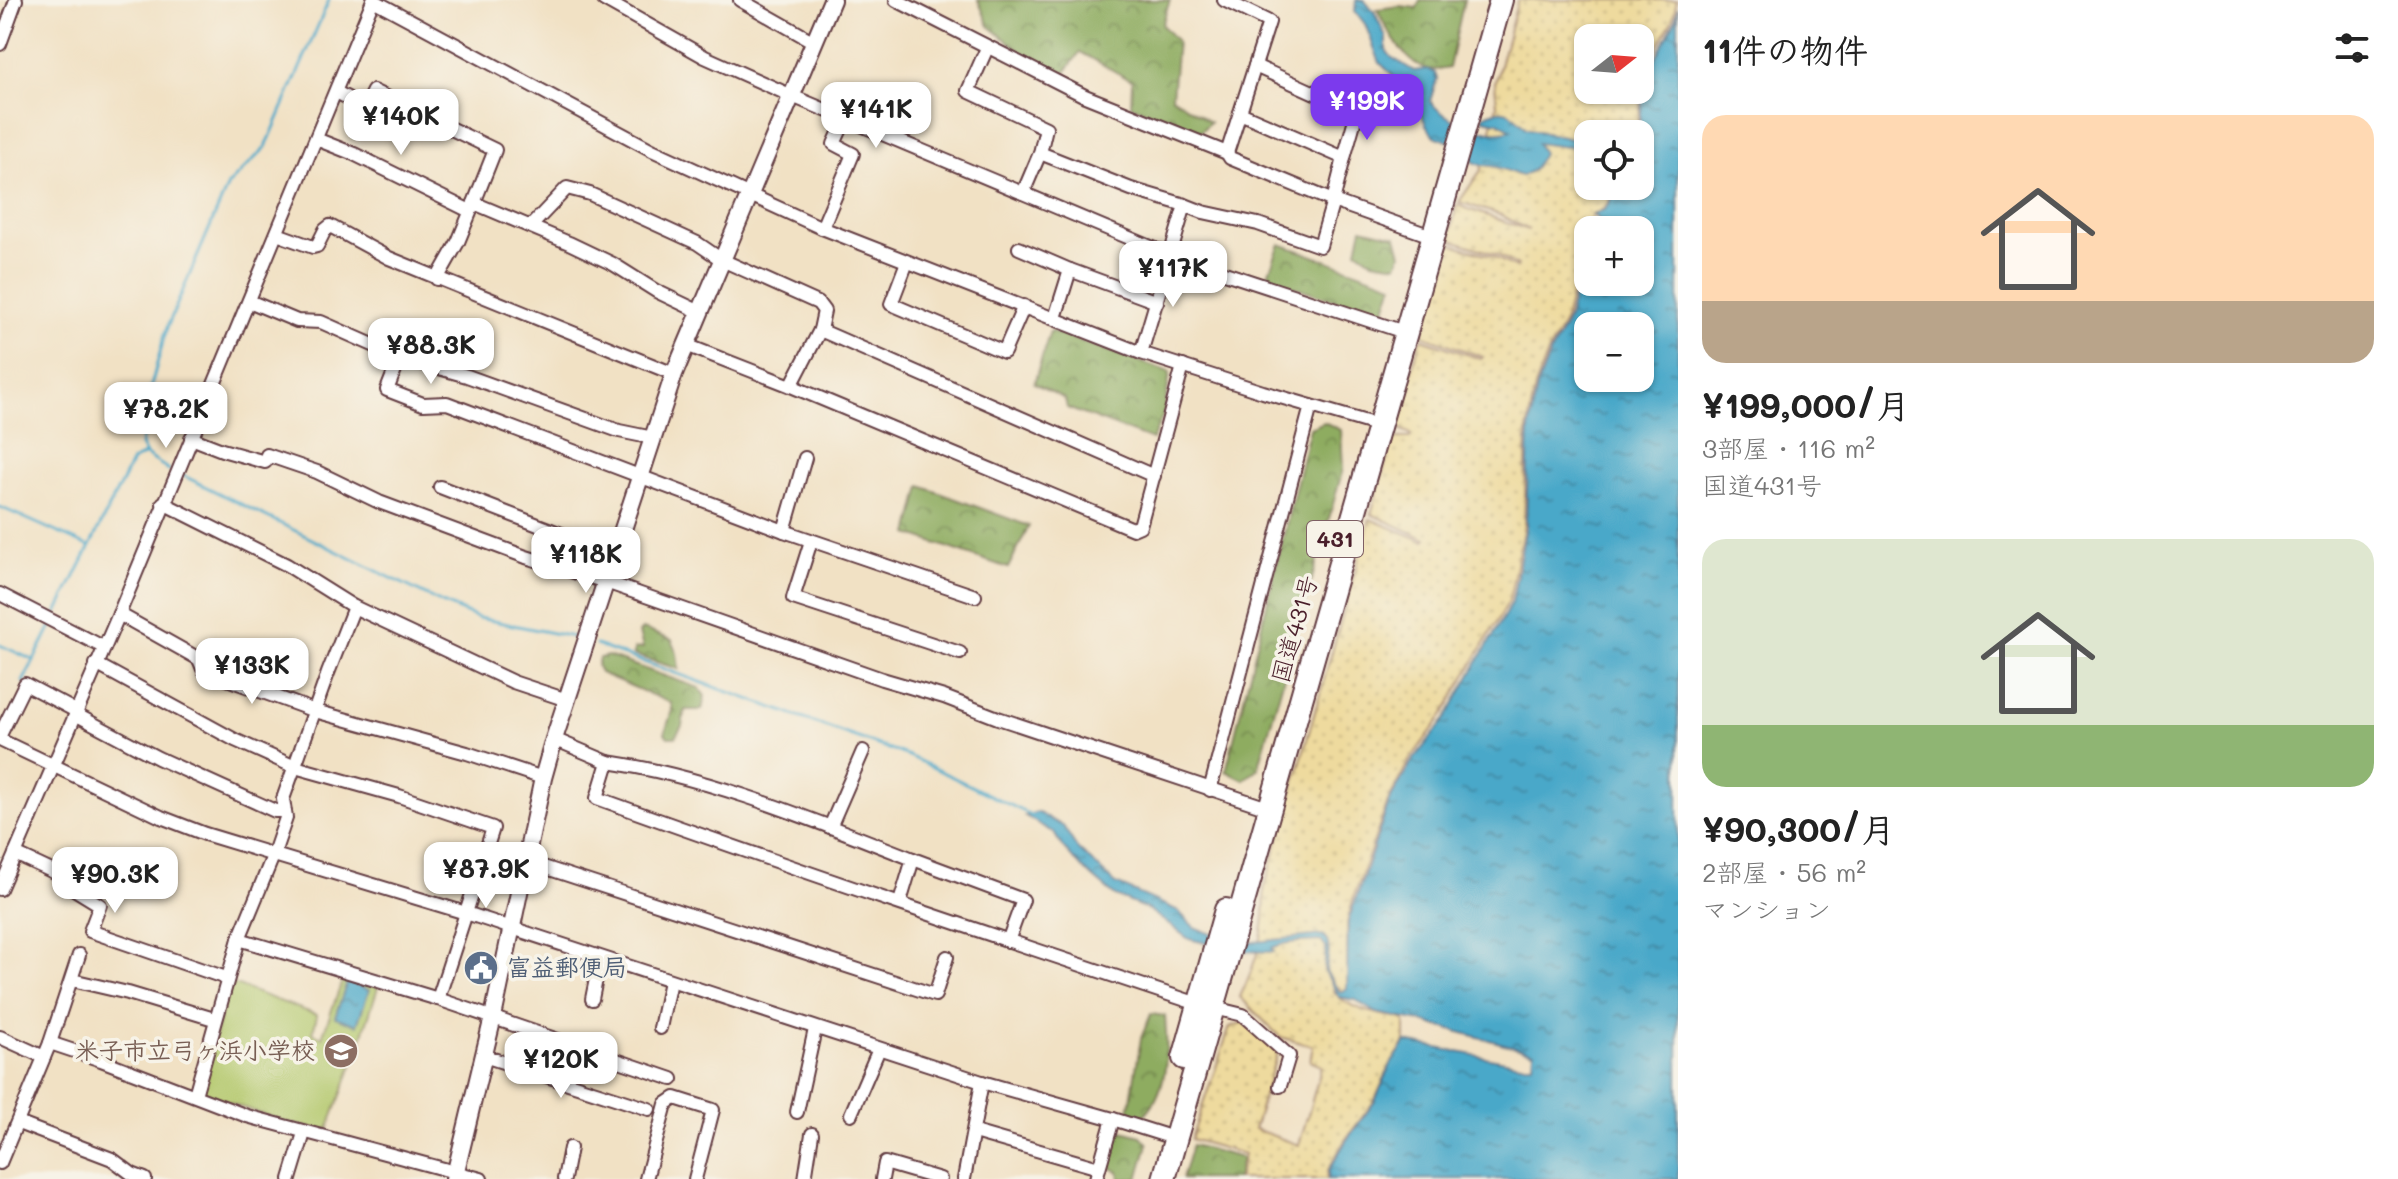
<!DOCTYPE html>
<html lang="ja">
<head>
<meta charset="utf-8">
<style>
  :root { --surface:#fff; --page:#f2f2f2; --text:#222; --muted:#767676; --accent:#7c3aed }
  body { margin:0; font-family:Mali,"Klee One",sans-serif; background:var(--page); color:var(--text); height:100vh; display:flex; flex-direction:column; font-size:30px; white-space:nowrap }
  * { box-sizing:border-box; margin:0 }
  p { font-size:26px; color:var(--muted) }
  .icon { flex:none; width:44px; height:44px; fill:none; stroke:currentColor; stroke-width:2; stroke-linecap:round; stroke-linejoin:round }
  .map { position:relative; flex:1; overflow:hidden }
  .side { display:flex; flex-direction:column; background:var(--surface); width:720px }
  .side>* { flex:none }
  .needle { width:52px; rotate:73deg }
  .buttons { position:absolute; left:1574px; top:24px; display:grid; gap:16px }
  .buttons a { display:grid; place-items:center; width:80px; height:80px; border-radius:16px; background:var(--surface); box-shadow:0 2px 6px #0004; font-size:40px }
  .price { position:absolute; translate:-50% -68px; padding:0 18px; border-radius:16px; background:#fff; color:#222; font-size:26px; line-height:52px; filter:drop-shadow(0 2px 4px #0008) }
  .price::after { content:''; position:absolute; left:50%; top:48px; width:24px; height:18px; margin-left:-12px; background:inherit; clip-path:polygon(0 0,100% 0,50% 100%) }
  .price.current { background:var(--accent); color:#fff }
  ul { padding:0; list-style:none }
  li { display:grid; align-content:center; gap:16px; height:424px; padding:0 24px }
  li span { display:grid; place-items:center; height:248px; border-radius:24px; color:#555 }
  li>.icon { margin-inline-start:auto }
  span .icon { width:144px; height:144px; fill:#fffc; stroke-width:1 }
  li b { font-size:34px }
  h2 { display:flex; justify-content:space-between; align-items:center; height:96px; padding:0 24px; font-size:34px }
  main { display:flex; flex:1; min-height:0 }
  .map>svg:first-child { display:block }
  .grass { fill:#b3c86c; stroke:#7e744c; stroke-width:2 }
  .forest { fill:url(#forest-crowns); stroke:#6c6646; stroke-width:2 }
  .sand { fill:url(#sand-dots); stroke:#9c7c64; stroke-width:2; fill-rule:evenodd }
  .water { fill:url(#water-ripples); stroke:#4a647a; stroke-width:2; fill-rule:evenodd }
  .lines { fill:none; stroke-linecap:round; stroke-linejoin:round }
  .stream { stroke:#4aa8c9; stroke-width:3 }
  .street-casing { stroke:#633c42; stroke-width:16 }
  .secondary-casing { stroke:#633c42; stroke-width:20 }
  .highway-casing { stroke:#633c42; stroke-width:26 }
  .street { stroke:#fff; stroke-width:12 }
  .secondary { stroke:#fff; stroke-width:16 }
  .highway { stroke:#fff; stroke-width:22 }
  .labels { text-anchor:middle; stroke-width:7; stroke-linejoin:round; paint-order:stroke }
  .shield { fill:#f7f3e8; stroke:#7e5f64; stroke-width:2 }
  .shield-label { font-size:22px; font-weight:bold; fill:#4a1f2b }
  .street-label { font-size:24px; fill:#4a1f2b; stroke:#f7f3e8 }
  .service-label { font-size:24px; font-weight:bold; fill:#4e5e75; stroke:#f7f3e8; text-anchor:start }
  .education-label { font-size:24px; font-weight:bold; fill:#785e54; stroke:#f7f3e8; text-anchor:end }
</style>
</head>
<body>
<main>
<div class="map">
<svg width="1678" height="1179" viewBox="0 0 1678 1179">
  <defs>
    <pattern id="forest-crowns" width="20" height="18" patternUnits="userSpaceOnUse" patternTransform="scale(2)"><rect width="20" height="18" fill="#8eac60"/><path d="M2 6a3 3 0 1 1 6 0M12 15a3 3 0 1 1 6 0" fill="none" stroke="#768b4f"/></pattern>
    <pattern id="sand-dots" width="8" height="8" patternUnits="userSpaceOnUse" patternTransform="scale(2)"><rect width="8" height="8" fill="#eeda9e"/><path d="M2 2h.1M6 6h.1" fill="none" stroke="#cebb88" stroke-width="1.8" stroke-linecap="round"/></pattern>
    <pattern id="water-ripples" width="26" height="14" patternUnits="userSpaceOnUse" patternTransform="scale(2)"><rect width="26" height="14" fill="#4aa8c9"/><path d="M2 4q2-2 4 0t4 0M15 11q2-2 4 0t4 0" fill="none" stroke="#4088a3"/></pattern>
  </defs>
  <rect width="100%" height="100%" fill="#f7f3e8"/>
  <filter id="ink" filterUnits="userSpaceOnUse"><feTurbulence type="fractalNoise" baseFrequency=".0125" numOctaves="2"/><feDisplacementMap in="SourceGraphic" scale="16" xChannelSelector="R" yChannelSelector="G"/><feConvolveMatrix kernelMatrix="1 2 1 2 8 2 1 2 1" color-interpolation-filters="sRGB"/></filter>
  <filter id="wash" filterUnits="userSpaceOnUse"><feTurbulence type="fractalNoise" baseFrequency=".006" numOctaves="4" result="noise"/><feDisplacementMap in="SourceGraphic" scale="32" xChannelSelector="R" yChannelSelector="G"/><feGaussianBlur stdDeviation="1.8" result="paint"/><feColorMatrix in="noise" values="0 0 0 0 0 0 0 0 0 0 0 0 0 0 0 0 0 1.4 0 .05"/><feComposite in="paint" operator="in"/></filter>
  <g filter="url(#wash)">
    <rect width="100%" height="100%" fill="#f1e1c4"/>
    <polygon class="grass" points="344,976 378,987 358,1050 327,1132 284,1122 205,1094 200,1085 230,983 317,1015 313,1033 322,1037"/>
    <g class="forest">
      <polygon points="978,0 1170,0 1162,25 1177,41 1172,97 1210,122 1198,134 1131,105 1132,81 1080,52 1063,75 1029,58 989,26"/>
      <path d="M1420 0H1464L1449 68C1440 70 1427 71 1418 65 1401 55 1385 27 1377 9L1400 6 1417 8Z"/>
      <polygon points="1362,228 1396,236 1401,254 1397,265 1373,261 1357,250"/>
      <polygon points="1280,244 1393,284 1382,317 1267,277"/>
      <polygon points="1050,331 1170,372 1164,413 1152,440 1067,408 1065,399 1034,383"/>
      <polygon points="1324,422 1341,430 1343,469 1258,769 1244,780 1226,771 1310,428"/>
      <polygon points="921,486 1029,526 1008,568 909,534"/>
      <polygon points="643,629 672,640 677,654 679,669 634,655 634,649 643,648 639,633"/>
      <polygon points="608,656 699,688 705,696 702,710 685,710 682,726 675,737 668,737 665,733 672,710 671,703 600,673 597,666 599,658"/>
      <path d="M1151 1014 1165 1016C1168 1050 1169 1093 1142 1117L1129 1112 1141 1038Z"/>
      <polygon points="1122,1131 1141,1136 1148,1144 1138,1179 1120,1179 1119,1172 1111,1168 1112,1142"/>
      <polygon points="1192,1145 1242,1158 1237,1179 1182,1179"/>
    </g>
    <path class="sand" d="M1518 0H1677L1672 21 1644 71 1637 134H1588V186H1608L1616 189 1604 209 1592 215 1565 320 1548 353 1535 387 1527 430 1524 525 1509 601 1443 715 1409 761 1389 799 1353 899 1347 923V988L1342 992 1338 987 1333 990C1347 1011 1382 1015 1405 1019V1042L1391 1064 1375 1100 1345 1140 1328 1170 1327 1179H1238L1244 1154 1191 1139 1230 1027 1244 1022 1278 1050 1254 1129 1299 1145 1322 1066 1310 1061 1313 1046 1280 1037 1240 997C1257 961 1267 929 1264 890L1370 519 1424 541 1426 539 1371 514 1393 438H1410L1411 434 1396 427 1420 341 1422 339 1481 359 1483 357 1422 335 1448 243 1492 256 1516 268 1518 266 1498 255 1449 239 1457 205 1529 230 1501 215 1459 202 1481 170 1497 105 1495 83ZM1588 38H1640V90H1588Z"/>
    <g class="water">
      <path d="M1356 0H1364L1375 13 1386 37V50L1391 57 1414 71 1428 69 1435 73 1437 79 1430 101C1445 121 1487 138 1511 130L1498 122 1483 119V116C1505 105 1512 112 1526 128L1588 143V151L1567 146 1566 147 1537 143 1543 153 1533 170 1522 176C1513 174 1505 169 1496 167 1476 163 1475 169 1466 148L1434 136 1426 125 1420 110 1414 105 1412 94 1380 63 1365 24 1355 11Z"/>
      <path d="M1678 7V1179H1328L1329 1170 1346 1141 1375 1101 1391 1064 1406 1042 1521 1064H1533L1534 1052 1422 1022 1376 1013 1355 1000 1339 997 1324 970 1326 948 1321 941C1304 942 1287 941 1272 948L1274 952 1240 951 1189 939 1149 910 1115 896 1080 866 1063 848 1054 833 1025 816 1037 812 1063 826 1077 848 1116 884 1177 910 1194 927 1206 932 1244 943 1323 935C1333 946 1327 959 1326 971L1339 991 1342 992 1347 988 1348 922 1390 800 1411 763 1446 718 1512 602 1526 526 1529 430 1537 387 1550 354 1568 319 1588 242V282H1640V230H1592L1601 222 1593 215 1605 209 1617 189 1603 186H1640L1639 134 1645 72 1651 67 1675 21ZM1588 326H1640V378H1588Z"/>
      <polygon points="347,982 369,990 357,1025 335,1017"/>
    </g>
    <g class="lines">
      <g class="stream">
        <polyline points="169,470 146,455 141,445 150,390 166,330 228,185 266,147 329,0"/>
        <polyline points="182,475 442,603 478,618 573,637"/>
        <polyline points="0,507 88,546"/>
        <polyline points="55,617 132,461 144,455"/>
        <polyline points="0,645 33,660"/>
        <polyline points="596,645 909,756 1031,815"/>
        <polyline points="23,682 52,624"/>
      </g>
    </g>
  </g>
  <g filter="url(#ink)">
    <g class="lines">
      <g class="street-casing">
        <g id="street">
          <polyline points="373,0 652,150 822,228 1141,353 1263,392 1380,426"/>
          <polyline points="604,0 705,57 792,96 1170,255 1395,329"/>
          <polyline points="740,0 814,42"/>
          <polyline points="896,0 1085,96 1227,153 1269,22 1224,0"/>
          <polyline points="0,44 16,0"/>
          <polyline points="987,48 968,91 1046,128 1040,153 1131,189 1185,205 1141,353"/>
          <polyline points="336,92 365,107 373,91 495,150 474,203"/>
          <polyline points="1240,113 1344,158 1357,112 1255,66"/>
          <polyline points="316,139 354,154 470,211"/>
          <polyline points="1227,153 1230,158 1333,201 1344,158"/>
          <polyline points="1023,193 1040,153"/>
          <polyline points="1185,205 1203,212 1258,224 1320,246 1333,201 1423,233"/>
          <polyline points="531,226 567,188 590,194 697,243 722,260 818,303 824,311 820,330 791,386"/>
          <polyline points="822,228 853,154 834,144 846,118"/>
          <polyline points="277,234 313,247 317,246 325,230 330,226 389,258 674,374"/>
          <polyline points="1019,248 1070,270"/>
          <polyline points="907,262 891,304 1004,352 1024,306"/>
          <polyline points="437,279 458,242 474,203 569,243 613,264 656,291 700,312"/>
          <polyline points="249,301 297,321 321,322 400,357 387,390 423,404 447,403 784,531 975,596"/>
          <polyline points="1055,318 1070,270 1157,302"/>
          <polyline points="820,330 1154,476"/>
          <polyline points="686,345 791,386 1133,529 1140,526 1183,366"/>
          <polyline points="400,357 467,376 619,431 653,438"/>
          <polyline points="191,438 222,450 265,462 267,455 317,472 379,502 526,557 606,582 882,679 944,697 998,718 1259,805"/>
          <polyline points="440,487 564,535 616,552"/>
          <polyline points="163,503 287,565 354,607"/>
          <polyline points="784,531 805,458"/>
          <polyline points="811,541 793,598 960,653"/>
          <polyline points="0,594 103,647"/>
          <polyline points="119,614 199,659 203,669 216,675 315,711 467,753 543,778"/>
          <polyline points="75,714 158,758 275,811 284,811"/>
          <polyline points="0,735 25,684 76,711"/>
          <path d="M554 739 608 762 597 798C796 870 997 937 1198 1004L1243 1015 1289 1056 1280 1086"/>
          <polyline points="0,740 161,817 205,834 466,913 493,828 399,796 295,767 235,740 96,664"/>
          <path d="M608 762C711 777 815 821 913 859L900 902"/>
          <polyline points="1210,790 1311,406"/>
          <polyline points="830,827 863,751"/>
          <polyline points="15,854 58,874 74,889 100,905 90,931 226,978"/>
          <polyline points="913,859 1023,900 1008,941"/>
          <polyline points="525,861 935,995 947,957"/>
          <polyline points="0,889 119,614 373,0"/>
          <polyline points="239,939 438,999 466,913 982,1082"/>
          <polyline points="72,980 128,993 214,1019"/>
          <polyline points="438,999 672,1079"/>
          <polyline points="592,999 600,959"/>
          <polyline points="660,1028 670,981"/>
          <polyline points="0,1037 44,1057"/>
          <polyline points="50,1043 101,1060 247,1116 481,1179"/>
          <polyline points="484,1056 649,1109"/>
          <polyline points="195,1095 239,939 273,856 286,818 283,799 328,673 354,607 513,682 567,700"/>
          <polyline points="797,1112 815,1029"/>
          <polyline points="851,1114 879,1049"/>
          <polyline points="18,1123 112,1159 132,1174 145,1179"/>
          <polyline points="974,1132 1099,1168"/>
          <polyline points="0,1163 50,1043 79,955"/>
          <polyline points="290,1179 304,1133"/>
          <polyline points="564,1179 570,1148"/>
          <polyline points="646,1179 666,1104 675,1098 713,1110 695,1179"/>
          <polyline points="805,1179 812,1134"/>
          <polyline points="882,1179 885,1163 940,1179"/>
          <polyline points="964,1179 982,1082 1113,1119"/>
          <polyline points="1096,1179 1113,1119 1164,1135"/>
        </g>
      </g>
      <g class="secondary-casing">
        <polyline id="secondary" points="454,1179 493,1017 543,778 554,739 674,374 832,0"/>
      </g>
      <g class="highway-casing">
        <g id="highway">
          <polyline points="1184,1058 1226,910"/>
          <polyline points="1164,1179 1501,0"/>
        </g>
      </g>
      <use href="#street" class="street"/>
      <use href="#secondary" class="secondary"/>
      <use href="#highway" class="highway"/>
    </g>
  </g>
  <defs>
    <g id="civic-disc" transform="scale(1.8)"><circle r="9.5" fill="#5c6f8a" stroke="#f7f3e8"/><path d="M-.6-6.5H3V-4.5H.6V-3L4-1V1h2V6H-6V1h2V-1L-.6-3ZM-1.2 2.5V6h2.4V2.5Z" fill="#fff"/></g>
    <g id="school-disc" transform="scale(1.8)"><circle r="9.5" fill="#8d6e63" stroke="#f7f3e8"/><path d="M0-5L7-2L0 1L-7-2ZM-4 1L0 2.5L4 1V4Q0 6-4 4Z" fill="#fff"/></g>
  </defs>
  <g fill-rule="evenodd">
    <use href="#civic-disc" x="481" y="968"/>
    <use href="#school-disc" x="341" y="1051"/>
  </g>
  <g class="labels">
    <rect class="shield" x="1307" y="521" width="56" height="36" rx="6"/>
    <g class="shield-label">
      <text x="1335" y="547">431</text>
    </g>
    <g class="street-label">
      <text transform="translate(1295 629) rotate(-74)" y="8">国道431号</text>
    </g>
    <g class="service-label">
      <text x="507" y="976">富益郵便局</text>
    </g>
    <g class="education-label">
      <text x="315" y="1059">米子市立弓ヶ浜小学校</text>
    </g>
  </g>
</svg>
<div class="buttons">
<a><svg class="needle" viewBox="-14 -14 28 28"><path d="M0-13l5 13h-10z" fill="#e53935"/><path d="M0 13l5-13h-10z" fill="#767676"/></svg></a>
<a><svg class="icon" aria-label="locate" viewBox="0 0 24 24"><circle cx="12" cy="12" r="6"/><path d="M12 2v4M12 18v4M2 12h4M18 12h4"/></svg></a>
<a>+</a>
<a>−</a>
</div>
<b class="price current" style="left:1367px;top:142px">¥199K</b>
<b class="price" style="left:876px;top:150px">¥141K</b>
<b class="price" style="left:401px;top:157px">¥140K</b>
<b class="price" style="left:1173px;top:309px">¥117K</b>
<b class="price" style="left:431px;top:386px">¥88.3K</b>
<b class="price" style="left:166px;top:450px">¥78.2K</b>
<b class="price" style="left:586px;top:595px">¥118K</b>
<b class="price" style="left:252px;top:706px">¥133K</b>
<b class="price" style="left:486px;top:910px">¥87.9K</b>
<b class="price" style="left:115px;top:915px">¥90.3K</b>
<b class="price" style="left:561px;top:1100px">¥120K</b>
</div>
<section class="side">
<h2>11件の物件<svg class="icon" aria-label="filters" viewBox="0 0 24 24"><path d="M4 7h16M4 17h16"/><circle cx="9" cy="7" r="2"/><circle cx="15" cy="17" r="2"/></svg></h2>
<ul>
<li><span style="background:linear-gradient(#ffd9b3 75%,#b9a48a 0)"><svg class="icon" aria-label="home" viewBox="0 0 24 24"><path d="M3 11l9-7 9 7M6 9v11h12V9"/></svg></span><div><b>¥199,000/月</b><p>3部屋 · 116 m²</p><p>国道431号</p></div></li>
<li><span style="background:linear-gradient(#dfe7d0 75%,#8fb573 0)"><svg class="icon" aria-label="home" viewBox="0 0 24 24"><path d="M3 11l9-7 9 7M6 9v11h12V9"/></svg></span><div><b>¥90,300/月</b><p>2部屋 · 56 m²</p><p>マンション</p></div></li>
</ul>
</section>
</main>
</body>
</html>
